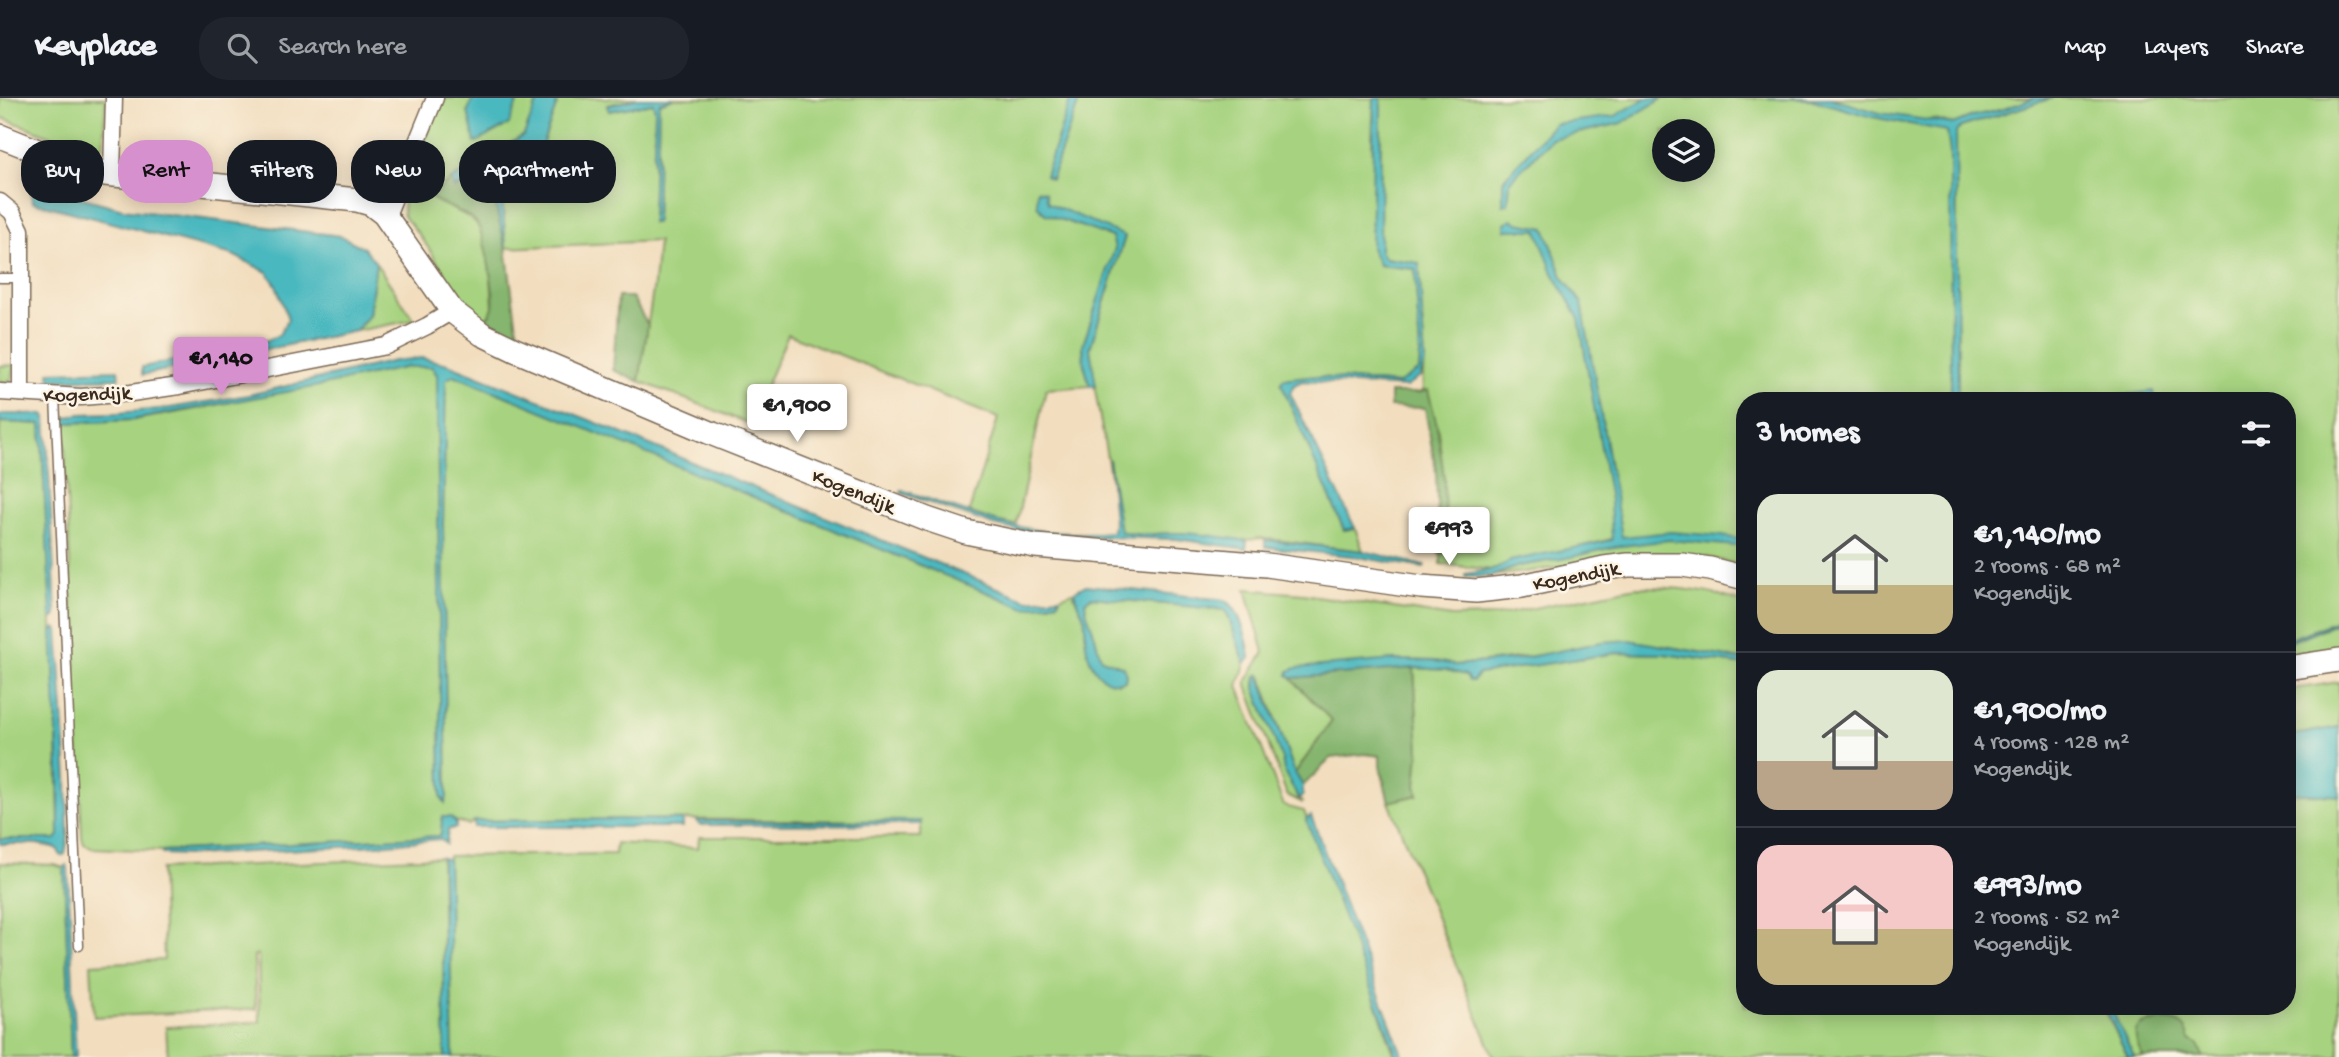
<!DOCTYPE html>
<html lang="en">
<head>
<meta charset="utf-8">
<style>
  :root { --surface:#171b24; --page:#20242c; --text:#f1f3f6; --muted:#9ea1a6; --line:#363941; --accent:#d690ce }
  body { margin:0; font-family:"Gochi Hand",sans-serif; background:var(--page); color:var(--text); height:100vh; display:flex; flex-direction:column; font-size:26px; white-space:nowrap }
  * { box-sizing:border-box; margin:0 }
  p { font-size:23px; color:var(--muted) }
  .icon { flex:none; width:38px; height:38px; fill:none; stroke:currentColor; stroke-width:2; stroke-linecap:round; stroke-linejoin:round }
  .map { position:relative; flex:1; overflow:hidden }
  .side { position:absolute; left:1736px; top:294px; width:560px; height:623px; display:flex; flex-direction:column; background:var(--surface); border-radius:28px; box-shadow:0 4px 18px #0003 }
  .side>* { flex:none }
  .guide { position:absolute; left:21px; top:42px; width:665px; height:63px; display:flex; gap:14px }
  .buttons { position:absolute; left:1652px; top:21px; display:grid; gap:14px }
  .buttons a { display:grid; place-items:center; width:63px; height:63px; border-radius:50%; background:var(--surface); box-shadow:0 4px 18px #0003; font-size:35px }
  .price { position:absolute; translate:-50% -60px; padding:0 16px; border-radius:7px; background:#fff; color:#222; font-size:23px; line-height:46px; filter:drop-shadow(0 2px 4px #0008) }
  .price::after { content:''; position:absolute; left:50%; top:42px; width:21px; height:16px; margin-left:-10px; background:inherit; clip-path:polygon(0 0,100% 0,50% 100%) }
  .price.on { background:var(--accent); color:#111 }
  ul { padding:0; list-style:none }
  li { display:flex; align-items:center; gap:21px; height:175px; padding:0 21px }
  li+li { border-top:2px solid var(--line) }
  li span { display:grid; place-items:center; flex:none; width:196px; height:140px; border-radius:21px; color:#555 }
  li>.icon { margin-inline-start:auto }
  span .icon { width:84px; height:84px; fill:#fffc; stroke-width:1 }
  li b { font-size:30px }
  h2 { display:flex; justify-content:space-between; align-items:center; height:84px; padding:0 21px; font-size:30px }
  .tag { padding:0 24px; border-radius:28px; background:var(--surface); box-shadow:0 4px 18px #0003; font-size:24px; line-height:63px }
  .tag.on { background:var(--accent); color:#111 }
  header { display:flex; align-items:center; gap:42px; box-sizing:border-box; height:98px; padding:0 35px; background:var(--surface); border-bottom:2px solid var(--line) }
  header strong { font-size:33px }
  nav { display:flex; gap:38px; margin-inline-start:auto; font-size:24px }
  .search { width:490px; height:63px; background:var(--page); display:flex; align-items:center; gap:18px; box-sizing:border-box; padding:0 24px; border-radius:28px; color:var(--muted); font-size:26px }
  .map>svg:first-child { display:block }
  .green { fill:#a7d380; stroke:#717e4f; stroke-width:2; fill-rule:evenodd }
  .forest { fill:#85b56e; stroke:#607046; stroke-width:2 }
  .water { fill:#49b8bf; stroke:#42716e; stroke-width:2 }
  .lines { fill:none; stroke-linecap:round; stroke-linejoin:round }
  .lane-casing { stroke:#7b6956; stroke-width:11 }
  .street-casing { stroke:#7b6956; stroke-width:19 }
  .secondary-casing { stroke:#7b6956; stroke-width:26 }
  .lane { stroke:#fff; stroke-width:8 }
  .street { stroke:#fff; stroke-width:16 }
  .secondary { stroke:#fff; stroke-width:23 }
  .labels { text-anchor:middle; stroke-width:5; stroke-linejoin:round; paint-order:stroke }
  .street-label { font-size:21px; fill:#3b2a1e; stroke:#fcf5e5 }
</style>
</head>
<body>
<header>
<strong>Keyplace</strong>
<div class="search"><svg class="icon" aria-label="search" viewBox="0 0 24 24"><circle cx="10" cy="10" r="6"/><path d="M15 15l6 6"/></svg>Search here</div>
<nav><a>Map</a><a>Layers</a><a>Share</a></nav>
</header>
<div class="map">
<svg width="2339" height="959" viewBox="0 0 2339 959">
  <rect width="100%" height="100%" fill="#fcf5e5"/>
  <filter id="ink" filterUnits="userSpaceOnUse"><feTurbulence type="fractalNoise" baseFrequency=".0143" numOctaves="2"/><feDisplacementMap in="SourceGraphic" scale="14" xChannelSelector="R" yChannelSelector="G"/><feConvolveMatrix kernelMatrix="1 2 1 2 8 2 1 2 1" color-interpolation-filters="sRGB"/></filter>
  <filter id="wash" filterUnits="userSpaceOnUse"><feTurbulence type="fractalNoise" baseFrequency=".00686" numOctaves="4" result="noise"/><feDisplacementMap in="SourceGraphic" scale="28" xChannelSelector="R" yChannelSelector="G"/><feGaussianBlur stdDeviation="1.57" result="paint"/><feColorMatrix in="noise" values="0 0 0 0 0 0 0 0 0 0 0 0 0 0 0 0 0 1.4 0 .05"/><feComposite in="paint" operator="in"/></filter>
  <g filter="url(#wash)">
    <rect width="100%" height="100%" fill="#f2debf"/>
    <g class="green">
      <polygon points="0,0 106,0 103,49 69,45 0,19"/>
      <path d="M441 0H473L468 13 475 44 508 26 519 0H539L524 37 451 82 430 99C443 109 460 112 473 122 489 133 492 190 493 210L485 222C458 205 445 174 427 148 420 137 411 127 403 117L404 96Z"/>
      <path d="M559 0H639L607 7 609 13 653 4 655 12 652 125H656L659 5 673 0H1071L1045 78 1051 81 1080 0H1374L1372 41 1379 167 1415 171 1420 257 1419 272 1398 286 1307 278 1282 285 1344 432 1355 430 1363 453 1260 440C1235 446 1207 437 1182 435 1161 434 1140 440 1120 433L1089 258 1090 250 1125 139 1037 107 1045 116 1112 139 1116 150 1083 247 1084 266 1090 288 1046 291 1016 427 995 423 969 414 998 320 788 236 750 326 639 283 654 186 658 143 506 150 501 84 504 75 541 50Z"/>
      <path d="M1381 0H2035L2004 11 1973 18 1953 26 1930 21 1954 28 1955 303H1745V468L1701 458 1645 455 1599 461 1570 468 1492 478 1519 468 1567 460 1615 440 1494 472 1441 466C1442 429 1442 392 1436 356 1431 326 1417 293 1425 264L1419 165 1385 160 1380 154ZM1664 33H1703V72H1664Z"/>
      <polygon points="2052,0 2339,0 2339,522 2287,542 2287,303 1958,303 1956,34 1960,29"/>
      <polygon points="376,165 414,222 356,233 369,217"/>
      <polygon points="15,267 12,281 0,287 0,268"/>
      <polygon points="408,269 432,269 437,277 441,699 445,704 447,699 443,426 446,281 454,277 1025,510 1058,504 1060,499 1075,493 1074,498 1085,521 1086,545 1118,585 1125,583 1126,577 1124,569 1101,561 1086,517 1085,504 1091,499 1226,512 1245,566 1238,588 1284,708 1304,713 1356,848 1395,959 453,959 448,758 615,756 616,745 698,750 699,739 921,739 921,723 623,721 474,723 469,727 442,719 442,737 439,738 162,753 93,750 84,746 82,739 64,331 66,325 133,322 181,314"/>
      <polygon points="0,324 41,326 41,331 56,595 59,737 56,741 0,741"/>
      <path d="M1636 489C1674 489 1709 492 1745 505V562L1659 547 1602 544 1547 556 1493 563 1455 567 1435 563 1394 562 1288 577 1332 623 1295 675 1261 578 1255 584V590L1298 700 1303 705 1287 697 1247 588V582L1264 554 1246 491 1303 496 1452 519 1495 518Z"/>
      <polygon points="2332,527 2339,527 2339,552 2287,560 2287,545"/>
      <polygon points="1617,555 1664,556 1745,567 1745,908 2103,908 2128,959 1494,959 1389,704 1418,697 1416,688 1419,654 1414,570 1446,572 1466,577 1478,576"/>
      <polygon points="2339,584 2339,629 2287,638 2287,592"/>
      <polygon points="2339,665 2339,959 2133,959 2109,908 2287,908 2287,666"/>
      <polygon points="441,759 445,959 168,959 166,929 260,924 258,856 254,858 256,911 94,919 91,866 164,862 161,771"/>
      <polygon points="0,765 55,767 64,770 71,959 0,959"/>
    </g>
    <g class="forest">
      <path d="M489 80 506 150 519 244 485 222C488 218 493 213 493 208 495 194 484 130 474 122 463 113 443 108 430 99L451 82 454 90Z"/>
      <polygon points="618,199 632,199 648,227 639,283 613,272"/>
      <polygon points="1428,292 1437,327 1444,379 1445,455 1439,456 1436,373 1425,310 1390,309 1390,295 1417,295"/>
      <polygon points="1414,570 1419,654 1416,687 1418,697 1389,704 1380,668 1380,658 1365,656 1331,660 1303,688 1295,675 1332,623 1291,580"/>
      <path d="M2168 922C2181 924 2187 929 2190 942L2198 946 2203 959H2143C2127 928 2137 924 2168 922Z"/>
    </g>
    <g class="water">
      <polygon points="473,0 519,0 509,26 475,45 468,13"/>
      <polygon points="539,0 559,0 541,50 505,75 501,84 506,150 489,80 454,90 451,82 524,37"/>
      <polygon points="639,0 673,0 659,5 656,125 652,125 655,12 653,5 609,13 607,8"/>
      <polygon points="1071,0 1080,0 1051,81 1045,78"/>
      <polygon points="1374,0 1381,0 1380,154 1385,160 1419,165 1425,264 1420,279 1406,289 1302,283 1294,287 1290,295 1355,430 1344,432 1281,285 1283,281 1307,278 1398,286 1419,272 1420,257 1415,171 1379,167 1371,150"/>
      <polygon points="1646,0 1663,0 1622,25 1552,41 1510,83 1508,106 1503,107 1503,82 1554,26 1615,18"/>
      <polygon points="1763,0 1830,0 1880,15 1953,26 1973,18 2004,11 2035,0 2052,0 1961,29 1956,34 1958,303 1951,303 1950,55 1947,33 1872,19 1810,1"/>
      <polygon points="40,88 123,111 341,138 364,150 376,165 369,217 356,233 142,277 142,269 259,246 279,237 288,221 276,187 267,174 233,157 33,104 31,93"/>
      <polygon points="1037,92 1045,94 1048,105 1125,138 1090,250 1096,288 1090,288 1084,266 1083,247 1115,150 1112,139 1045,116 1037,107"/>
      <polygon points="1512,121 1518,125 1545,130 1564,181 1582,205 1622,439 1671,434 1722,438 1745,442 1745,449 1670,442 1614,449 1567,460 1519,468 1492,478 1465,479 1465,476 1496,471 1510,463 1612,442 1610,402 1579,221 1553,175 1537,132 1505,132 1505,125"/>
      <polygon points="422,260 448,266 592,323 1027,502 1060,499 1058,504 1025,510 454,277 446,282 443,426 447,699 445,705 441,699 437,277 432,269 408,269 319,288 132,322 66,325 60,321 80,316 118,315 170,310 248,297 394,263"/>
      <polygon points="118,272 119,280 50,282 49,274"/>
      <polygon points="2154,293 2155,301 2078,303"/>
      <polygon points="0,316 44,316 46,319 56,517 54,520 51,520 41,326 0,324"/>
      <path d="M1109 361 1120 433C1139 440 1161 434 1181 435 1203 436 1225 439 1247 443L1246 451 1177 441 1038 437 994 427 901 395 902 392C945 406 993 426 1037 432 1063 436 1087 436 1113 434L1114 423Z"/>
      <polygon points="1265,442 1363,453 1425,468 1424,470 1352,458 1265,449"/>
      <path d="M1086 487 1225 502C1240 510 1248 543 1250 560L1245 566 1226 512 1091 499 1085 504C1086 518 1091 526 1095 538 1097 546 1098 554 1102 561L1124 569 1126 577 1125 583C1102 590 1089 567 1086 547 1085 538 1086 528 1084 519 1081 510 1074 503 1075 493Z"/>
      <polygon points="2339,522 2339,527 2332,527 2287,545 2287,542"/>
      <polygon points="56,530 58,532 67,682 68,739 65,756 61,758 57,750 37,746 0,746 0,741 56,741 59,737 59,676 52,532"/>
      <polygon points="1629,542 1745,562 1745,567 1664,556 1617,555 1479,576 1473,583 1469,583 1466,577 1446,572 1414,570 1291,580 1288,577 1289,573 1296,570 1394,562 1435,563 1455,567 1519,561 1602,544"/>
      <polygon points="1259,576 1295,675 1303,688 1303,697 1298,700 1284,673 1282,661 1255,590 1256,578"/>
      <polygon points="2339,629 2339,698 2287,695 2287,638"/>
      <polygon points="1311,718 1403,959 1397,959 1306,721"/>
      <polygon points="442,719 450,719 456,724 456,729 448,732 446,746 440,741 377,747 192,757 162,756 162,753 439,738 441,737"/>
      <polygon points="623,721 683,722 683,729 474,729 474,723"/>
      <polygon points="697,723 921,723 921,726 699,727"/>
      <polygon points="442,760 448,761 453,959 445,959"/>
      <polygon points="67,767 68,770 76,959 71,959 64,770"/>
      <polygon points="2104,908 2110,908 2134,959 2128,959"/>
    </g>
  </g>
  <g filter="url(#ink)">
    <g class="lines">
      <g class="lane-casing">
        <g id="lane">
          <polyline points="0,180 21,180"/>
          <polyline points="55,298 79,848"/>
        </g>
      </g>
      <g class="street-casing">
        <g id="street">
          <polyline points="112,77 114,0"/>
          <polyline points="0,104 12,114 21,132 21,295"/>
          <polyline points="384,116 390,110 435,0"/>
          <polyline points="0,294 81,299 131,295 179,288 386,248 427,228 452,213"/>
        </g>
      </g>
      <g class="secondary-casing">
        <g id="secondary">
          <polyline points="0,38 60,62 105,76 357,102 371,106 384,116 452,213 482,236 515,252 713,336 927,421 966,434 1035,448 1267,467 1421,489 1476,493 1522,488 1604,470 1628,467 1682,467 1710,471 1745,480"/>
          <polyline points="2287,570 2339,562"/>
        </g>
      </g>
      <use href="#lane" class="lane"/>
      <use href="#street" class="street"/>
      <use href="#secondary" class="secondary"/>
    </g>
  </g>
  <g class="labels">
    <g class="street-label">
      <text transform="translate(87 295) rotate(-2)" y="7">Kogendijk</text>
      <text transform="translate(854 392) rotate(22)" y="7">Kogendijk</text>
      <text transform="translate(1576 477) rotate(-11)" y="7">Kogendijk</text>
    </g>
  </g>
</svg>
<div class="buttons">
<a><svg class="icon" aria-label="layers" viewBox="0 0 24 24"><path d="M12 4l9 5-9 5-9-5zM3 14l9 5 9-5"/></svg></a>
</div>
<b class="price on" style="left:221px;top:299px">€1,140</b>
<b class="price" style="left:797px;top:346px">€1,900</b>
<b class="price" style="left:1449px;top:469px">€993</b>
<div class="guide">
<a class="tag">Buy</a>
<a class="tag on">Rent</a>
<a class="tag">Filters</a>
<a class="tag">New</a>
<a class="tag">Apartment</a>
</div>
<section class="side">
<h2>3 homes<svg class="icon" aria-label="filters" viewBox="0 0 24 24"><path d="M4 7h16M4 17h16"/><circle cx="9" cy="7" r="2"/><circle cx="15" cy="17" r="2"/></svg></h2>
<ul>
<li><span style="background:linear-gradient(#dfe7d0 65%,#c2b280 0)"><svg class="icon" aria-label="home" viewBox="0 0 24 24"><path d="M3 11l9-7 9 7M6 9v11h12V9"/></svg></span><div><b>€1,140/mo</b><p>2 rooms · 68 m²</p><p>Kogendijk</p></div></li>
<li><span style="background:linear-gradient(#dfe7d0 65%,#b9a48a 0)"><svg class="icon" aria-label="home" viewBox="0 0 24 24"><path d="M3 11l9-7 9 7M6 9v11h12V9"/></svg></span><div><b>€1,900/mo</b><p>4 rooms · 128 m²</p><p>Kogendijk</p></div></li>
<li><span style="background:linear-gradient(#f6c9c9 60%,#c2b280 0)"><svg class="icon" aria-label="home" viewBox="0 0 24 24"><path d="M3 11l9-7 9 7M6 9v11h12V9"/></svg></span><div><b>€993/mo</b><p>2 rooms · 52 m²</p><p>Kogendijk</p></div></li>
</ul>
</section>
</div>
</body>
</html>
